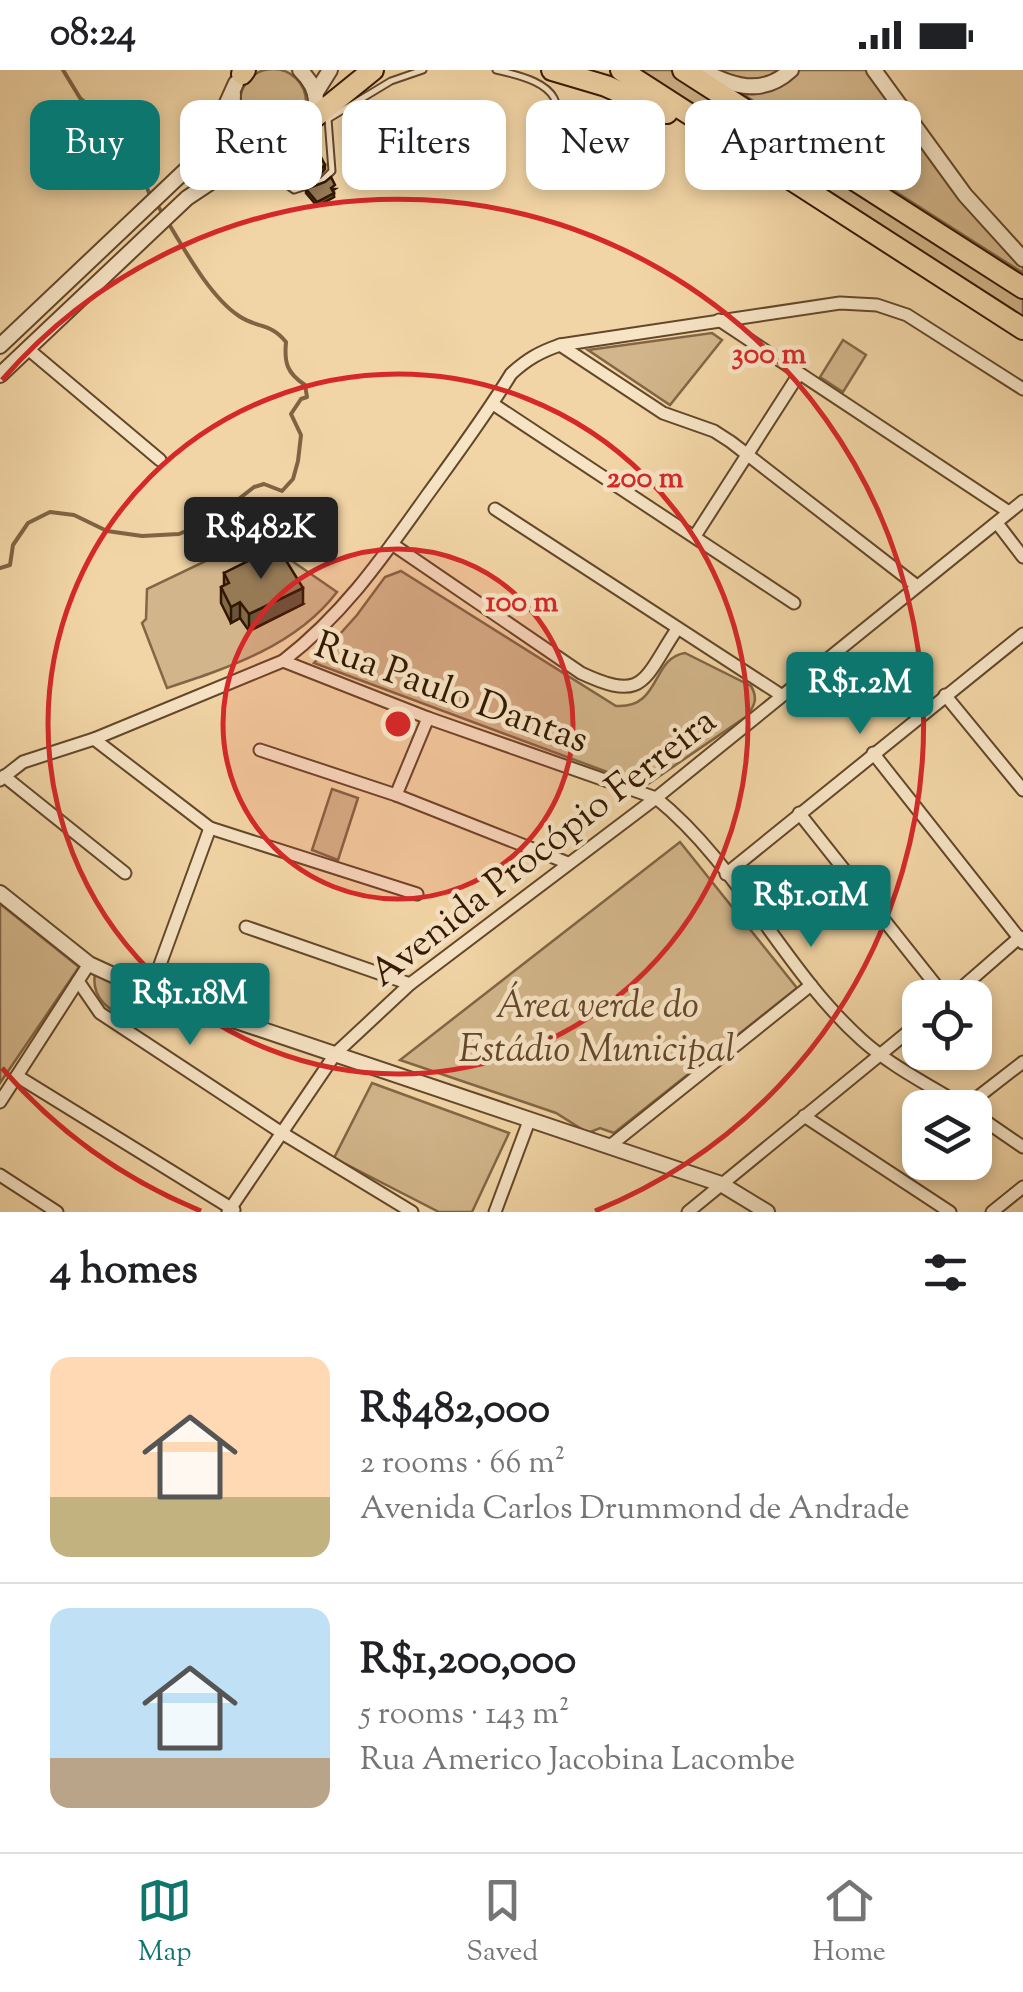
<!DOCTYPE html>
<html lang="en">
<head>
<meta charset="utf-8">
<style>
  :root { --surface:#fff; --page:#f2f2f2; --text:#202124; --muted:#757577; --line:#e0e0e0; --accent:#0f766e }
  body { margin:0; font-family:"Sorts Mill Goudy",serif; background:var(--page); color:var(--text); height:100vh; display:flex; flex-direction:column; font-size:38px; white-space:nowrap }
  * { box-sizing:border-box; margin:0 }
  p { font-size:32px; color:var(--muted) }
  .icon { flex:none; width:55px; height:55px; fill:none; stroke:currentColor; stroke-width:2; stroke-linecap:round; stroke-linejoin:round }
  .map { position:relative; height:1142px; overflow:hidden }
  .panel { display:flex; flex-direction:column; background:var(--surface); flex:1 }
  .panel>* { flex:none }
  .hud { position:absolute; left:30px; top:30px; width:965px; height:90px; display:flex; gap:20px }
  .tools { position:absolute; left:902px; top:910px; display:grid; gap:20px }
  .tools a { display:grid; place-items:center; width:90px; height:90px; border-radius:20px; background:var(--surface); box-shadow:0 5px 15px #0003; font-size:50px }
  .price { position:absolute; translate:-50% -85px; padding:0 22px; border-radius:10px; background:var(--accent); color:#fff; font-size:32px; line-height:65px; filter:drop-shadow(0 2px 5px #0008) }
  .price::after { content:''; position:absolute; left:50%; top:60px; width:30px; height:22px; margin-left:-15px; background:inherit; clip-path:polygon(0 0,100% 0,50% 100%) }
  .price.active { background:#222; color:#fff }
  ul { padding:0; list-style:none }
  li { display:flex; align-items:center; gap:30px; height:250px; padding:0 50px }
  li+li { border-top:2px solid var(--line) }
  li span { display:grid; place-items:center; flex:none; width:280px; height:200px; border-radius:20px; color:#555 }
  li>.icon { margin-inline-start:auto }
  span .icon { width:120px; height:120px; fill:#fffc; stroke-width:1 }
  li b { font-size:42px }
  h2 { display:flex; justify-content:space-between; align-items:center; height:120px; padding:0 50px; font-size:42px }
  .chip { padding:0 35px; border-radius:20px; background:var(--surface); box-shadow:0 5px 15px #0003; font-size:35px; line-height:90px }
  .chip.active { background:var(--accent); color:#fff }
  .status { display:flex; justify-content:space-between; align-items:center; height:70px; padding:0 50px; background:var(--surface); direction:ltr }
  .status svg { height:28px; fill:currentColor }
  .dock { display:flex; justify-content:space-around; align-items:center; height:140px; border-top:2px solid var(--line); background:var(--surface); font-size:28px; color:var(--muted) }
  .dock a { display:grid; justify-items:center; gap:5px }
  .dock .active { color:var(--accent) }
  .map>svg:first-child { display:block }
  .green { fill:#d2b58a; stroke:#826645; stroke-width:2.5 }
  .lines { fill:none; stroke-linecap:round; stroke-linejoin:round }
  .stream { stroke:#7f6342; stroke-width:4 }
  .service-casing { stroke:#63472a; stroke-width:9 }
  .minor-casing { stroke:#63472a; stroke-width:15 }
  .tertiary-casing { stroke:#63472a; stroke-width:18 }
  .motorway-casing { stroke:#331800; stroke-width:24 }
  .service { stroke:#f7e4c5; stroke-width:5 }
  .minor { stroke:#f7e4c5; stroke-width:11 }
  .tertiary { stroke:#f7e4c5; stroke-width:14 }
  .motorway { stroke:#f2d5a6; stroke-width:20 }
  .wall { fill:#81694a; stroke:#331800; stroke-width:2.5 }
  .shaded-wall { fill:#69553c; stroke:#331800; stroke-width:2.5 }
  .building { fill:#967a56; stroke:#331800; stroke-width:2.5 }
  .ring { fill:none; stroke:#d62828; stroke-width:5 }
  .labels { text-anchor:middle; stroke-width:9; stroke-linejoin:round; paint-order:stroke }
  .street-label { font-size:38px; fill:#331800; stroke:#f7e4c5 }
  .park-label { font-size:38px; font-style:italic; fill:#634729; stroke:#f7e4c5 }
  .centre { fill:#d62828; stroke:#f7e4c5; stroke-width:5 }
  .ring-label { font-size:30px; text-anchor:middle; font-weight:bold; fill:#d62828; stroke:#f7e4c5; stroke-width:9; stroke-linejoin:round; paint-order:stroke }
</style>
</head>
<body>
<div class="status"><b>08:24</b><svg viewBox="0 0 49 12"><path d="M0 12V9h3v3zM5 12V6h3v6zM10 12V3h3v9zM15 12V0h3v12zM26 1h20v11H26zM47 4h2v5h-2z"/></svg></div>
<div class="map">
<svg width="1023" height="1142" viewBox="0 0 1023 1142">
  <rect width="100%" height="100%" fill="#f2d5a6"/>
  <filter id="stains"><feTurbulence type="fractalNoise" baseFrequency=".002" numOctaves="4"/><feColorMatrix values="0 0 0 0 .2 0 0 0 0 .09 0 0 0 0 .02 0 0 0 .5 -.17"/></filter>
  <radialGradient id="worn" r=".72"><stop offset=".6" stop-color="#630" stop-opacity="0"/><stop offset="1" stop-color="#630" stop-opacity=".3"/></radialGradient>
  <g class="green">
    <circle cx="273" cy="32" r="33"/>
    <polygon points="631,0 671,0 1023,224 1023,250"/>
    <path d="M713 0H782C756 19 741 11 713 0Z"/>
    <polygon points="798,0 866,0 951,116 1023,195 1023,203 744,25 775,18"/>
    <polygon points="712,263 722,270 670,335 588,280"/>
    <polygon points="843,270 866,285 843,322 820,307"/>
    <path d="M247 460 337 522C296 576 228 598 167 618L142 553 146 549 147 519 235 477Z"/>
    <path d="M401 501 616 636C661 639 651 588 685 583L751 616C758 628 755 635 747 646L645 716 314 593 357 545 385 507Z"/>
    <polygon points="332,719 358,728 338,790 312,780"/>
    <polygon points="680,772 797,918 614,1063 600,1058 588,1063 556,1043 400,990"/>
    <polygon points="0,834 79,897 0,1013"/>
    <path d="M95 904 150 929 137 956C116 943 90 932 95 904Z"/>
    <polygon points="372,1013 509,1063 472,1142 439,1142 334,1088"/>
  </g>
  <g class="lines">
    <g class="stream">
      <polyline points="63,0 80,28 112,56 130,78 150,125"/>
      <path d="M0 498 10 495 13 475 28 453 50 442 74 445 107 461 142 466 179 464 212 450 254 417 264 414 282 421 293 409 298 391 301 365 291 344 301 329 307 327 305 315C287 303 284 293 286 272 270 252 258 259 239 246 206 224 178 167 156 133"/>
    </g>
    <g class="service-casing">
      <g id="service">
        <path d="M496 0C561 14 570 31 543 89"/>
        <polyline points="328,49 391,11 423,0"/>
        <polyline points="267,79 287,115 294,120 322,111 332,101 328,49"/>
      </g>
    </g>
    <g class="minor-casing">
      <g id="minor">
        <polyline points="719,250 1009,442"/>
        <polyline points="560,275 663,343 714,361 731,372 917,516"/>
        <polyline points="28,279 160,390"/>
        <polyline points="493,334 794,533"/>
        <polyline points="495,439 781,625"/>
        <polyline points="997,453 1023,487"/>
        <polyline points="695,466 799,304"/>
        <path d="M392 474 581 603C645 633 643 610 677 559"/>
        <path d="M283 591 428 648 656 728C739 795 783 899 862 970 892 997 931 1016 966 1038"/>
        <polyline points="945,625 1023,720"/>
        <polyline points="94,669 210,758 417,824"/>
        <polyline points="260,680 396,725 568,793"/>
        <polyline points="873,683 1023,873"/>
        <polyline points="4,706 125,803"/>
        <path d="M0 710 23 692 94 669 283 591C345 543 383 487 428 424 457 384 486 345 511 304 527 289 540 282 560 275L840 233 877 235 907 245 1023 319"/>
        <polyline points="396,725 428,648"/>
        <polyline points="799,743 946,928"/>
        <polyline points="726,804 1023,564"/>
        <polyline points="246,857 410,914"/>
        <polyline points="78,911 100,943 282,1063 412,1142"/>
        <polyline points="150,922 210,758"/>
        <polyline points="950,928 1020,867"/>
        <polyline points="17,1006 234,1140"/>
        <polyline points="0,1032 89,894"/>
        <polyline points="965,1037 1023,992"/>
        <polyline points="975,1044 1023,1077"/>
        <polyline points="804,1046 950,1142"/>
        <polyline points="611,1075 811,915"/>
        <polyline points="0,1105 57,1142"/>
        <polyline points="228,1142 336,983 410,914 656,728 1023,431"/>
        <polyline points="495,1142 529,1051"/>
        <polyline points="688,1142 920,952"/>
        <polyline points="992,1142 1023,1117"/>
      </g>
    </g>
    <g class="tertiary-casing">
      <g id="tertiary">
        <path d="M701 0C732 16 762 27 791 0"/>
        <polyline points="874,0 965,125 1023,189"/>
        <path d="M233 24C228 114 361 60 300 0"/>
        <polyline points="315,24 330,0"/>
        <polyline points="0,276 191,95 217,55 236,13"/>
        <polyline points="0,305 187,128 265,76 266,72"/>
        <polyline points="0,823 89,894 150,922 721,1114 767,1142"/>
      </g>
    </g>
    <g class="motorway-casing">
      <g id="motorway">
        <polyline points="552,0 606,16 667,43"/>
        <polyline points="621,0 1023,259"/>
        <polyline points="683,0 1023,218"/>
        <polyline points="242,4 245,0"/>
        <polyline points="310,51 373,0"/>
      </g>
    </g>
    <use href="#service" class="service"/>
    <use href="#minor" class="minor"/>
    <use href="#tertiary" class="tertiary"/>
    <use href="#motorway" class="motorway"/>
  </g>
  <g class="wall">
    <polygon points="306,119 335,119 332,121 334,127 317,136 306,123"/>
    <polygon points="224,503 303,534 249,561 240,548 231,553 221,533 221,517 224,516"/>
  </g>
  <g class="shaded-wall">
    <polygon points="325,95 325,99 319,106 300,112 300,107"/>
    <polygon points="334,123 334,127 317,136 317,132"/>
    <polygon points="303,518 303,534 249,561 249,544"/>
    <polygon points="240,532 240,548 231,553 231,537"/>
  </g>
  <g class="building">
    <polygon points="321,87 325,95 319,101 300,107 296,100"/>
    <polygon points="331,107 335,115 331,118 334,123 317,132 306,119 325,112"/>
    <polygon points="274,478 279,479 303,518 249,544 240,532 231,537 221,517 229,513 224,503"/>
  </g>
  <circle cx="398" cy="654" r="175" fill="#d62828" fill-opacity=".12"/>
  <g class="ring">
    <circle cx="398" cy="654" r="175"/>
    <circle cx="398" cy="654" r="350"/>
    <path d="M201 1141A525 525 0 0 1 2 998M2 310A525 525 0 1 1 595 1141"/>
  </g>
  <g class="labels">
    <g class="street-label">
      <text transform="translate(452 621) rotate(20)" y="13">Rua Paulo Dantas</text>
      <text transform="translate(542 776) rotate(-38)" y="13">Avenida Procópio Ferreira</text>
    </g>
    <g class="park-label">
      <text x="597" y="947">Área verde do<tspan x="597" dy="44">Estádio Municipal</tspan></text>
    </g>
  </g>
  <circle cx="398" cy="654" r="15" class="centre"/>
  <g class="ring-label">
    <text x="769" y="293">300 m</text>
    <text x="645" y="417">200 m</text>
    <text x="522" y="541">100 m</text>
  </g>
  <rect width="100%" height="100%" filter="url(#stains)"/>
  <rect width="100%" height="100%" fill="url(#worn)"/>
</svg>
<div class="tools">
<a><svg class="icon" aria-label="locate" viewBox="0 0 24 24"><circle cx="12" cy="12" r="6"/><path d="M12 2v4M12 18v4M2 12h4M18 12h4"/></svg></a>
<a><svg class="icon" aria-label="layers" viewBox="0 0 24 24"><path d="M12 4l9 5-9 5-9-5zM3 14l9 5 9-5"/></svg></a>
</div>
<b class="price active" style="left:261px;top:512px">R$482K</b>
<b class="price" style="left:860px;top:667px">R$1.2M</b>
<b class="price" style="left:811px;top:880px">R$1.01M</b>
<b class="price" style="left:190px;top:978px">R$1.18M</b>
<div class="hud">
<a class="chip active">Buy</a>
<a class="chip">Rent</a>
<a class="chip">Filters</a>
<a class="chip">New</a>
<a class="chip">Apartment</a>
</div>
</div>
<section class="panel">
<h2>4 homes<svg class="icon" aria-label="filters" viewBox="0 0 24 24"><path d="M4 7h16M4 17h16"/><circle cx="9" cy="7" r="2"/><circle cx="15" cy="17" r="2"/></svg></h2>
<ul>
<li><span style="background:linear-gradient(#ffd9b3 70%,#c2b280 0)"><svg class="icon" aria-label="home" viewBox="0 0 24 24"><path d="M3 11l9-7 9 7M6 9v11h12V9"/></svg></span><div><b>R$482,000</b><p>2 rooms · 66 m²</p><p>Avenida Carlos Drummond de Andrade</p></div></li>
<li><span style="background:linear-gradient(#bfe0f5 75%,#b9a48a 0)"><svg class="icon" aria-label="home" viewBox="0 0 24 24"><path d="M3 11l9-7 9 7M6 9v11h12V9"/></svg></span><div><b>R$1,200,000</b><p>5 rooms · 143 m²</p><p>Rua Americo Jacobina Lacombe</p></div></li>
</ul>
</section>
<nav class="dock">
<a class="active"><svg class="icon" aria-label="map" viewBox="0 0 24 24"><path d="M3 6l6-2 6 2 6-2v14l-6 2-6-2-6 2zM9 4v14M15 6v14"/></svg>Map</a>
<a><svg class="icon" aria-label="saved" viewBox="0 0 24 24"><path d="M7 4h10v16l-5-4-5 4z"/></svg>Saved</a>
<a><svg class="icon" aria-label="home" viewBox="0 0 24 24"><path d="M3 11l9-7 9 7M6 9v11h12V9"/></svg>Home</a>
</nav>
</body>
</html>
